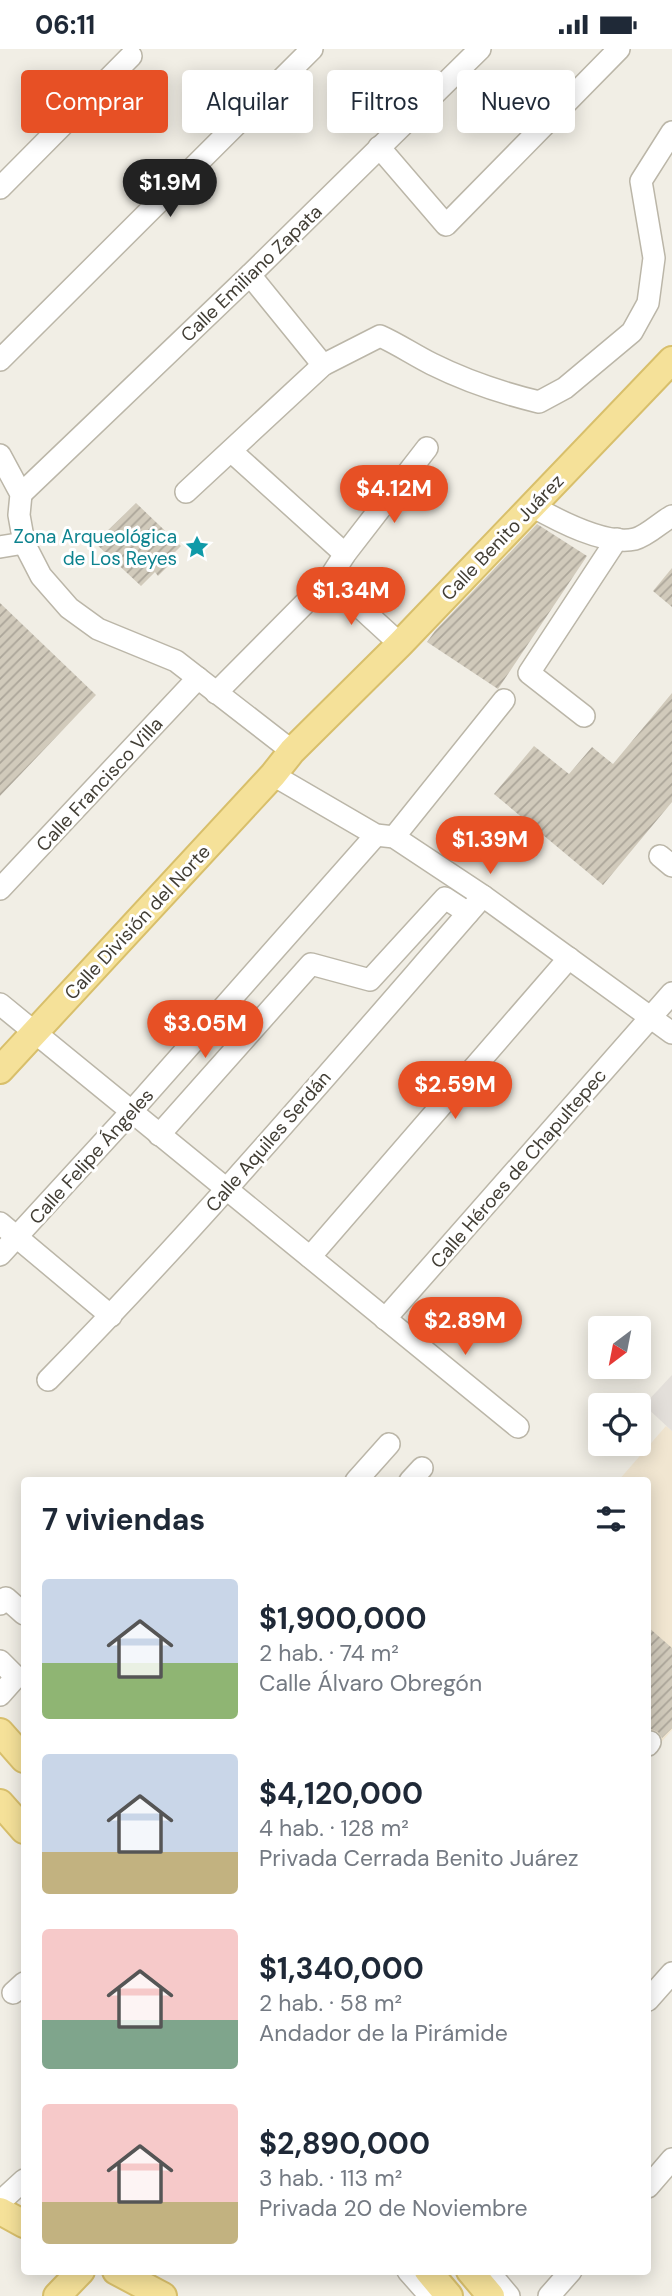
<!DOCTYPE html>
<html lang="es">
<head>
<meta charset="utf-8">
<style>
  :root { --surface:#fff; --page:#f2f2f3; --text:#1f2937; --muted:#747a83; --accent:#e75025 }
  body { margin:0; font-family:"DM Sans",sans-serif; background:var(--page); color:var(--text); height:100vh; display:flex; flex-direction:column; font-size:26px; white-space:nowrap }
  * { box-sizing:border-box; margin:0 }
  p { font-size:23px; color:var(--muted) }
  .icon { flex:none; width:38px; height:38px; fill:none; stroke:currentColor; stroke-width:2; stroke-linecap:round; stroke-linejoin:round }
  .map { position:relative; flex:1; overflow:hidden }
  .drawer { position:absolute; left:21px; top:1428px; width:630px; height:798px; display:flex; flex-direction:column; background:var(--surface); border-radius:7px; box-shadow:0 4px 18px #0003 }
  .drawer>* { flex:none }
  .banner { position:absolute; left:21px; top:21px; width:630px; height:63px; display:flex; gap:14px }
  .needle { width:46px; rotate:212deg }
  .fabs { position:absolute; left:588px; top:1267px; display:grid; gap:14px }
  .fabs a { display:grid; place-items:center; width:63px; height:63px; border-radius:7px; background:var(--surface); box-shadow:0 4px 18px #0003; font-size:35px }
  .price { position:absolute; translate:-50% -60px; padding:0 16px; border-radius:24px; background:var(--accent); color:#fff; font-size:23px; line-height:46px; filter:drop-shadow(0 2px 4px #0008) }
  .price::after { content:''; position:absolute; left:50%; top:42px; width:21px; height:16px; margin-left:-10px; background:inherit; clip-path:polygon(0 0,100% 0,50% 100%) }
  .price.selected { background:#222; color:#fff }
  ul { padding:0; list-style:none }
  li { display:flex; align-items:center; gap:21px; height:175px; padding:0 21px }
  li span { display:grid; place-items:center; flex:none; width:196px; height:140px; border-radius:7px; color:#555 }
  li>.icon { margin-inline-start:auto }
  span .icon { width:84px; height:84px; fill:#fffc; stroke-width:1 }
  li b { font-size:30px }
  h2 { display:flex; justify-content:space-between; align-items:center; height:84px; padding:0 21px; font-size:30px }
  .pill { padding:0 24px; border-radius:7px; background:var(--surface); box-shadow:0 4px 18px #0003; font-size:24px; line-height:63px }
  .pill.selected { background:var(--accent); color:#fff }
  .status { display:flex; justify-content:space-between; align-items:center; height:49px; padding:0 35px; background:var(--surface); direction:ltr }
  .status svg { height:19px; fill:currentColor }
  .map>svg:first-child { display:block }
  .commercial { fill:#f1e6d1 }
  .industrial { fill:#e3dfda }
  .building { fill:url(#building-hatch) }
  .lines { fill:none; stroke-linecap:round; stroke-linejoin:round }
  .minor-casing { stroke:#bbb6a8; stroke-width:24 }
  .major-casing { stroke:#d8bf6b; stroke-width:30 }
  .minor { stroke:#fff; stroke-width:21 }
  .major { stroke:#f5e199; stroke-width:26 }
  .labels { text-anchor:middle; stroke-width:6; stroke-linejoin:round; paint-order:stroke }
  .street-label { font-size:19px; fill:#423e35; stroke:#fff }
  .culture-label { font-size:19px; fill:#0d838f; stroke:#fff; text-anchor:end }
</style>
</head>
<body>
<div class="status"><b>06:11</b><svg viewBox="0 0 49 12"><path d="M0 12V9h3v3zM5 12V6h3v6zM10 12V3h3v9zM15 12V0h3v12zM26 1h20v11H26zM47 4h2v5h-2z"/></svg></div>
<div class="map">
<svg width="672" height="2247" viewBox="0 0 672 2247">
  <defs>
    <pattern id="building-hatch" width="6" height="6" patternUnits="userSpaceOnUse" patternTransform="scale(1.75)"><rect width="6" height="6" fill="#d1cabb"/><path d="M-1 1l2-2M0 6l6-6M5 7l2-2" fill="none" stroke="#aba599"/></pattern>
  </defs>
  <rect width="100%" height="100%" fill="#f1eee5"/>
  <polygon class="commercial" points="666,1377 672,1382 672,1681 648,1708 648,1432 618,1432"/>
  <polygon class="industrial" points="672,1326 672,1382 644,1356"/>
  <g class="building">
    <polygon points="136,454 181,497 168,510 172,513 158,527 155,523 141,537 95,494"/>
    <polygon points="537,475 587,507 498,640 427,593 435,582"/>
    <polygon points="672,519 672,558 653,542"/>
    <polygon points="0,554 96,646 0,747"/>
    <polygon points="672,644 672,753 603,836 494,745 534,697 569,725 592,698 613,715"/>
    <polygon points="648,1578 672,1599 672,1679 662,1689 658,1683 648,1679"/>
  </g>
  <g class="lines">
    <g class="minor-casing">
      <g id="minor">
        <polyline points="379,98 446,176 619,0"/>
        <polyline points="0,139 131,7"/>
        <polyline points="250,226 323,316"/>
        <polyline points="0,311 312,0"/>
        <polyline points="231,402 345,505"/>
        <polyline points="0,406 21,445 19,466 24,494 41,527 69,559 98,580 176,612 292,702"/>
        <path d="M186 443 323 316 380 287C398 295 414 306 432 315 466 332 502 344 539 353L565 339 632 283 648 254 654 209 641 132 672 83"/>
        <polyline points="21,445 250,226 480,0"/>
        <path d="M532 457C557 471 605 497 635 490 647 487 661 473 672 467"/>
        <polyline points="0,498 24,494"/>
        <polyline points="329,530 400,595"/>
        <polyline points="216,644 329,530 345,505 427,399"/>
        <polyline points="584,667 529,624 617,490"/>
        <polyline points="273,726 376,786 394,788 483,847 672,984"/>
        <polyline points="394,788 504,651"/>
        <polyline points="660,807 672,817"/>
        <polyline points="0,840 198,629"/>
        <polyline points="0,955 518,1378"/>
        <polyline points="159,1086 311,915 370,931 445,849 468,864"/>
        <polyline points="0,1174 111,1267"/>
        <polyline points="0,1206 131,1063 376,786"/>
        <polyline points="310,1208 569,909"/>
        <polyline points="385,1270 672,944"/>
        <path d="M48 1331C200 1176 340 1011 483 847"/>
        <polyline points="356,1432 389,1395"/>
        <polyline points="410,1432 422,1419"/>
        <polyline points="0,1555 6,1549 24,1565"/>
        <polyline points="0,1612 16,1628 0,1646"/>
        <polyline points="648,1696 650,1693"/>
        <polyline points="13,1944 24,1934"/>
        <polyline points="648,1951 672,1924"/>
        <polyline points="648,2138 672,2110"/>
        <polyline points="0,2153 24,2131"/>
        <polyline points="408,2222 430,2247"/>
        <polyline points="488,2222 509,2247"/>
        <polyline points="549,2247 571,2222"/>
      </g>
    </g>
    <g class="major-casing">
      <g id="major">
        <polyline points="0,1021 273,726 292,702 400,595 672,311"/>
        <polyline points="0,1683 24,1710"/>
        <polyline points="0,1754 24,1781"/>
        <polyline points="0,2162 24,2175"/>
        <polyline points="116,2222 163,2247"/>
        <polyline points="428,2222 449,2247"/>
        <polyline points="470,2222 491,2247"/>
        <polyline points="57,2247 81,2222"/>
      </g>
    </g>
    <use href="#minor" class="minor"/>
    <use href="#major" class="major"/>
  </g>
  <defs>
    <g id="sight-bare" transform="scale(1.89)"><path d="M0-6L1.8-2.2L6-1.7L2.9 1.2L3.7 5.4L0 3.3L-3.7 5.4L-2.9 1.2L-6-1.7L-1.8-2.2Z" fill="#0f9aa8" stroke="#fff" stroke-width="2.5" paint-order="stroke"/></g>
  </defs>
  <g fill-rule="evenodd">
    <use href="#sight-bare" x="197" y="498"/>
  </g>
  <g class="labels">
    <g class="street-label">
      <text transform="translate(251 224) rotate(-44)" y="7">Calle Emiliano Zapata</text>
      <text transform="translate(502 488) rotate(-46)" y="7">Calle Benito Juárez</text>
      <text transform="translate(99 735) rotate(-47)" y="7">Calle Francisco Villa</text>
      <text transform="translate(137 873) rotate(-47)" y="7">Calle División del Norte</text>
      <text transform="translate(268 1092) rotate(-49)" y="7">Calle Aquiles Serdán</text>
      <text transform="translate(91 1107) rotate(-48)" y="7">Calle Felipe Ángeles</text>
      <text transform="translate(518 1119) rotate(-49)" y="7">Calle Héroes de Chapultepec</text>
    </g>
    <g class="culture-label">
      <text x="177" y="494">Zona Arqueológica<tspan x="177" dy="22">de Los Reyes</tspan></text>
    </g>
  </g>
</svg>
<div class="fabs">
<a><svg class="needle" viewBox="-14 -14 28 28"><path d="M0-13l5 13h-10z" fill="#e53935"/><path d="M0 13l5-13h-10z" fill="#747a83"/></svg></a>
<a><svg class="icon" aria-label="locate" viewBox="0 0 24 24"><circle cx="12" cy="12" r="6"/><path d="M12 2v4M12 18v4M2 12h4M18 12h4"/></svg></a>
</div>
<b class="price selected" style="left:170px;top:170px">$1.9M</b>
<b class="price" style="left:394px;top:476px">$4.12M</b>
<b class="price" style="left:351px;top:578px">$1.34M</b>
<b class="price" style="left:490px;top:827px">$1.39M</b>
<b class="price" style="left:205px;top:1011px">$3.05M</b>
<b class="price" style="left:455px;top:1072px">$2.59M</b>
<b class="price" style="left:465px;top:1308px">$2.89M</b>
<div class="banner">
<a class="pill selected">Comprar</a>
<a class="pill">Alquilar</a>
<a class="pill">Filtros</a>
<a class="pill">Nuevo</a>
</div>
<section class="drawer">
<h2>7 viviendas<svg class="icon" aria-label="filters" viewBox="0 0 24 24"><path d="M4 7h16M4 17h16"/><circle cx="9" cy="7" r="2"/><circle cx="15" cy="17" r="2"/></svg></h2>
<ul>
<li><span style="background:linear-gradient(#c9d6e8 60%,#8fb573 0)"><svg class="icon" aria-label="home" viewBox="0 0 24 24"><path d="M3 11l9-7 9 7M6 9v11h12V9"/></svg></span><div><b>$1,900,000</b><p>2 hab. · 74 m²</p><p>Calle Álvaro Obregón</p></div></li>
<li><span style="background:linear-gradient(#c9d6e8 70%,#c2b280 0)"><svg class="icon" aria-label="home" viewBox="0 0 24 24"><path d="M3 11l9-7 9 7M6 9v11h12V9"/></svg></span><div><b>$4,120,000</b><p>4 hab. · 128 m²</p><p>Privada Cerrada Benito Juárez</p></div></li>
<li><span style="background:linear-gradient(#f6c9c9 65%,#7fa58c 0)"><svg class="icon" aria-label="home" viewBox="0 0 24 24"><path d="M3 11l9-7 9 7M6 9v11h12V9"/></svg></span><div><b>$1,340,000</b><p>2 hab. · 58 m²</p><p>Andador de la Pirámide</p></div></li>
<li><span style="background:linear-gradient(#f6c9c9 70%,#c2b280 0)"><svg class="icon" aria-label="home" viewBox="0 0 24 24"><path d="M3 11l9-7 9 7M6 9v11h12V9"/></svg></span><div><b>$2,890,000</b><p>3 hab. · 113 m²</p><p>Privada 20 de Noviembre</p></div></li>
</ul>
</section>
</div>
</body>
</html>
